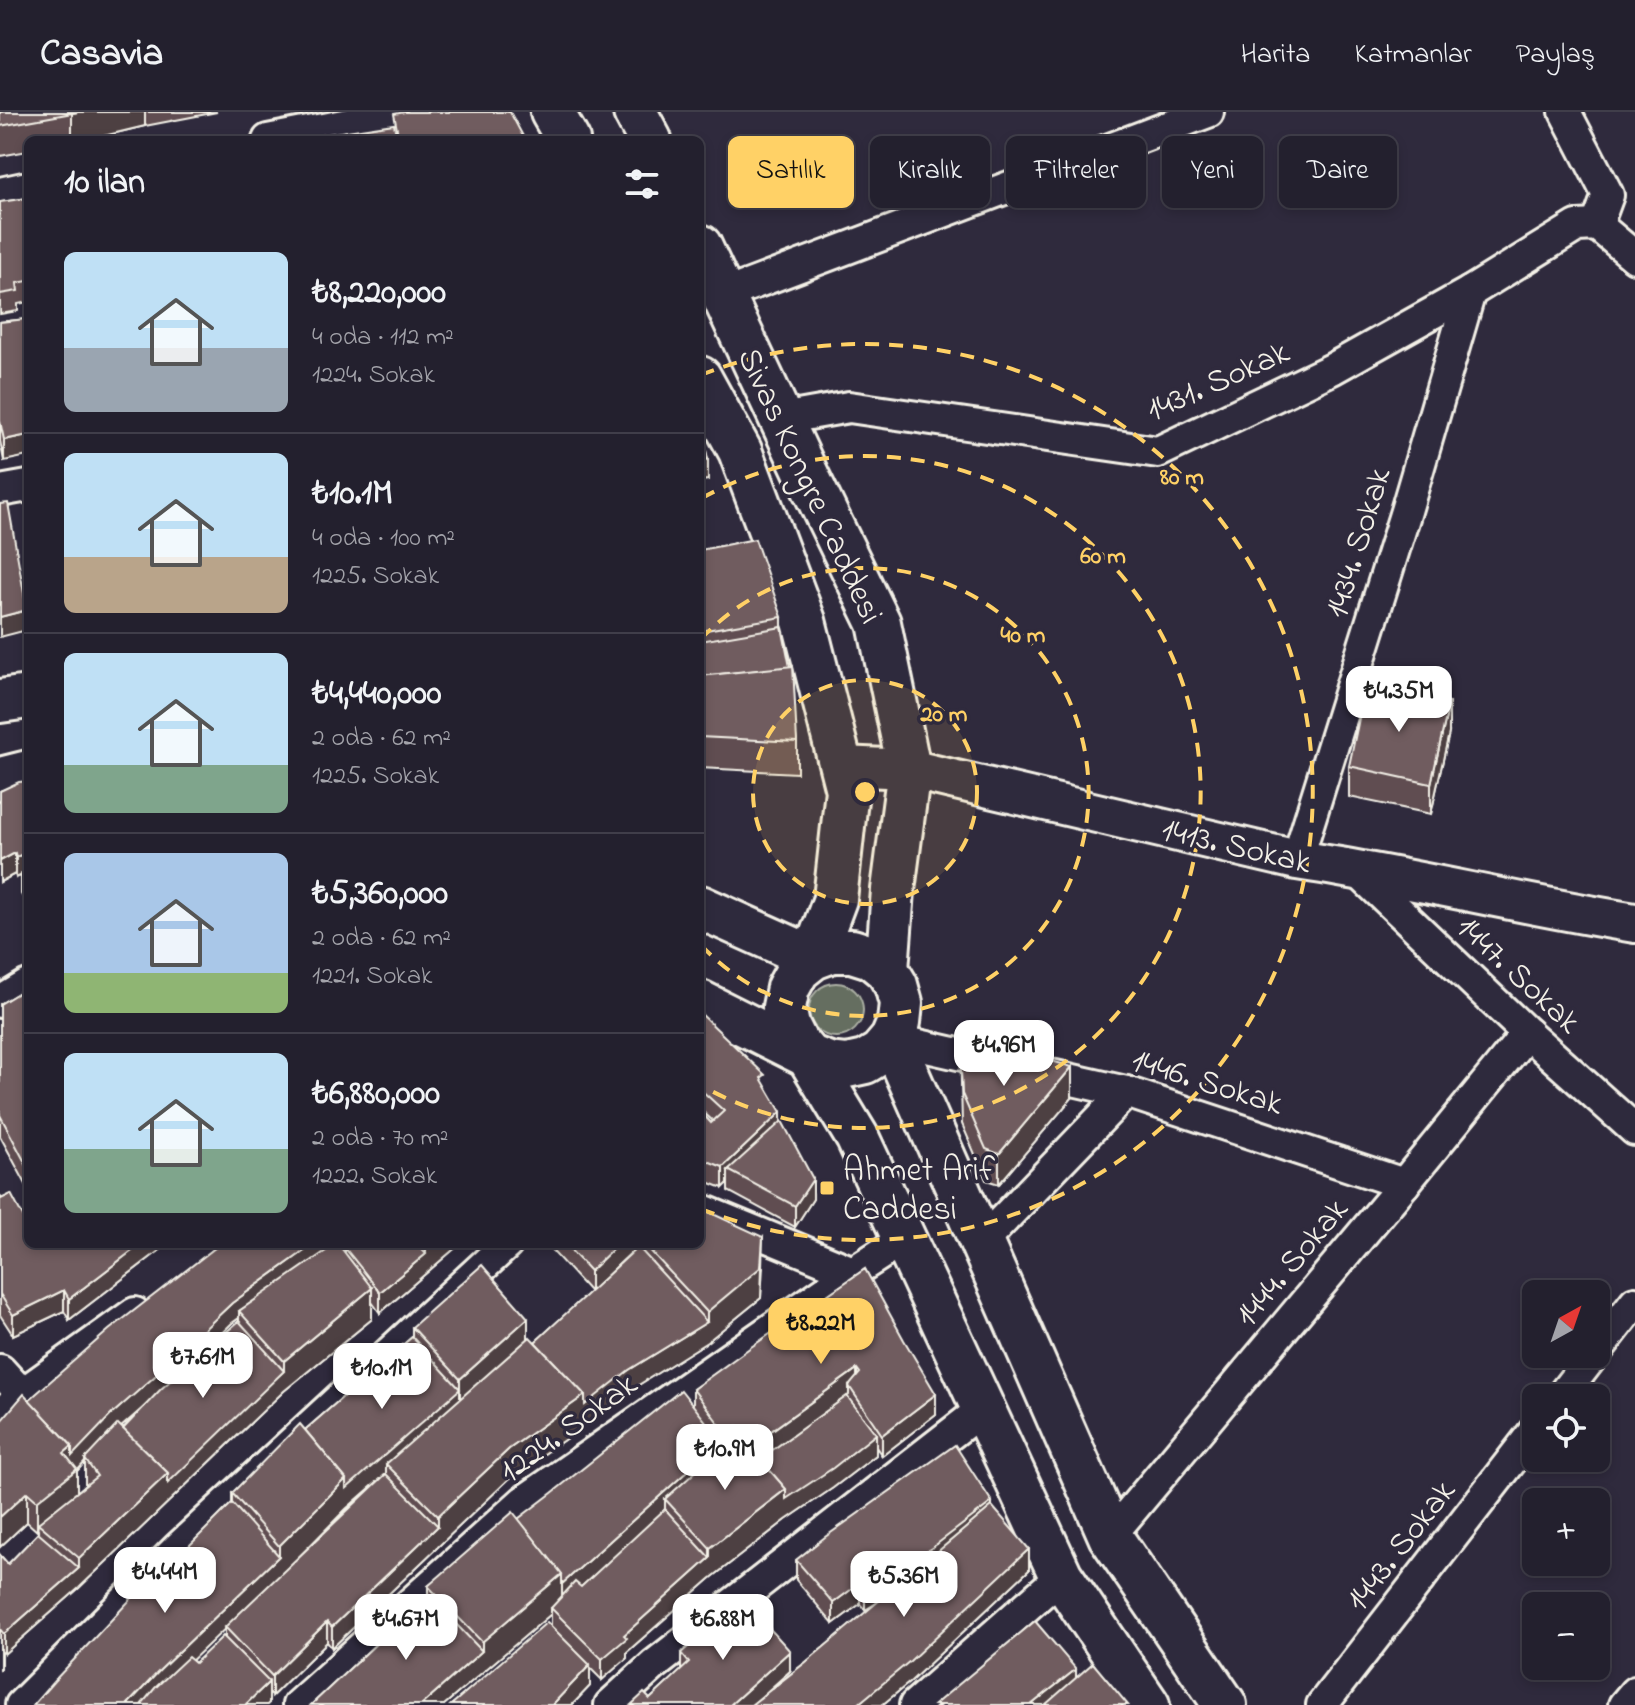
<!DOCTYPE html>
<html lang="tr">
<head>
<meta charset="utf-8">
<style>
  :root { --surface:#23202e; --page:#2f2d3a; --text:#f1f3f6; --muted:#a3a3aa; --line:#403e4a; --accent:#ffd166 }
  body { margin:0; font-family:"Indie Flower",sans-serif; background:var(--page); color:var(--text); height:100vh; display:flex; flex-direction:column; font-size:30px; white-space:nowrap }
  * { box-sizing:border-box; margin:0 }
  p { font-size:26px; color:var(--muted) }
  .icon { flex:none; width:44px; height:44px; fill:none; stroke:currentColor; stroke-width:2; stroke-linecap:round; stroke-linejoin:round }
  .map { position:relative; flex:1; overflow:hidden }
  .details { position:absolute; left:24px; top:24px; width:680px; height:1112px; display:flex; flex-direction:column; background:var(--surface); border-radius:12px; box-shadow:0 4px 12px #0003,0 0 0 2px var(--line) }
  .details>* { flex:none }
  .banner { position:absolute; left:728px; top:24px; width:760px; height:72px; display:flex; gap:16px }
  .needle { width:52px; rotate:40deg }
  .tools { position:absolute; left:1522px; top:1168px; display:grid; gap:16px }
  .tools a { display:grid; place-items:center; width:88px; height:88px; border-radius:12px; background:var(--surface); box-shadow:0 4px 12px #0003,0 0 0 2px var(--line); font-size:40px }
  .price { position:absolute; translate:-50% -68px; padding:0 18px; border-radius:16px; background:#fff; color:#222; font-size:26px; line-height:52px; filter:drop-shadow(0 2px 4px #0008) }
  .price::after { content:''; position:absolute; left:50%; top:48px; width:24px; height:18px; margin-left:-12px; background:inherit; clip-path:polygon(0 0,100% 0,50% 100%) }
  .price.active { background:var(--accent); color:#111 }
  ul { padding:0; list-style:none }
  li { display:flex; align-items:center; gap:24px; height:200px; padding:0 40px }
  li+li { border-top:2px solid var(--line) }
  li span { display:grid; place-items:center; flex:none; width:224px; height:160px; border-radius:12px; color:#555 }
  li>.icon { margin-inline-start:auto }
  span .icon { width:96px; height:96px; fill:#fffc; stroke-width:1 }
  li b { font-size:34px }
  h2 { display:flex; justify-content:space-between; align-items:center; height:96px; padding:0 40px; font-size:34px }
  .chip { padding:0 28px; border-radius:12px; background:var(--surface); box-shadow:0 4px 12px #0003,0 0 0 2px var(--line); font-size:28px; line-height:72px }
  .chip.active { background:var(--accent); color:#111 }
  header { display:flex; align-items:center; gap:48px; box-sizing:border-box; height:112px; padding:0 40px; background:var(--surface); border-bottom:2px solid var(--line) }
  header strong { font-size:38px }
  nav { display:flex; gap:44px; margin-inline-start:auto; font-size:28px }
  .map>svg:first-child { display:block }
  .green { fill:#656e61; stroke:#acb0a4; stroke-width:2 }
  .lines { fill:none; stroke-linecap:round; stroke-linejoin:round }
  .minor-casing { stroke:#f4f1e8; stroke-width:36 }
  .tertiary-casing { stroke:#f4f1e8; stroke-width:44 }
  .secondary-casing { stroke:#f4f1e8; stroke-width:48 }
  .minor { stroke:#2f2a3d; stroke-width:30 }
  .tertiary { stroke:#2f2a3d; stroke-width:38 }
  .secondary { stroke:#2f2a3d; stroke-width:42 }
  .wall { fill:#604e51; stroke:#f4f1e8; stroke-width:2; fill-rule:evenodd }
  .shaded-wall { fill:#4e4042; stroke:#f4f1e8; stroke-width:2 }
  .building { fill:#705b5e; stroke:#f4f1e8; stroke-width:2 }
  .ring { fill:none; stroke:#ffd166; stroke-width:4; stroke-dasharray:14 10 }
  .poi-dot { fill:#ffd166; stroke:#2f2a3d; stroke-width:3 }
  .labels { text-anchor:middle; stroke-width:7; stroke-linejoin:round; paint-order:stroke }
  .street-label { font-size:34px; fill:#f4f1e8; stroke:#2f2a3d }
  .poi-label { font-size:34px; fill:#f4f1e8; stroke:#2f2a3d; text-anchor:start }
  .centre { fill:#ffd166; stroke:#2f2a3d; stroke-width:4 }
  .ring-label { font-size:24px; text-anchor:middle; font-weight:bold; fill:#ffd166; stroke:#2f2a3d; stroke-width:7; stroke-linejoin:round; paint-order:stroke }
</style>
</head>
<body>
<header>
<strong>Casavia</strong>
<nav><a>Harita</a><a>Katmanlar</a><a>Paylaş</a></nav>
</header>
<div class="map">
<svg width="1635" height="1593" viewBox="0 0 1635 1593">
  <rect width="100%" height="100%" fill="#2f2a3d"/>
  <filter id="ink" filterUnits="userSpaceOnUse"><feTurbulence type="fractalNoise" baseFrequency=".0125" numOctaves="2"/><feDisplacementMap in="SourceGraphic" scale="16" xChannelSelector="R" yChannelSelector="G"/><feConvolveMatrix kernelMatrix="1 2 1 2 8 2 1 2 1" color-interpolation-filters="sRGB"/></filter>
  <g filter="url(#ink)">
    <circle class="green" cx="836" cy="898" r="27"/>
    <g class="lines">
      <g class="minor-casing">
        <g id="minor">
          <polyline points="1565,0 1608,83 1597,113"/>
          <polyline points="268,28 411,0"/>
          <polyline points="0,81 28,75"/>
          <polyline points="723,183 1208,0"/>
          <polyline points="781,307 849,295 1158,340 1332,257 1470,180 1577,114 1597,113 1635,145"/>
          <polyline points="0,379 28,374"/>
          <polyline points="1297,748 1406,399 1470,180"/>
          <polyline points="1355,757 1527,921 1635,1018"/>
          <polyline points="0,890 28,873"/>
          <polyline points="892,927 1126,980 1404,1072"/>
          <polyline points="700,1097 853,1160"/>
          <polyline points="981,1131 1126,980"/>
          <polyline points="1596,1240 1635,1190"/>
          <polyline points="0,1258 22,1282"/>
          <polyline points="1560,1286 1594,1242"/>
          <polyline points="0,1304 22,1282 135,1201"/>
          <polyline points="1110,1424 1404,1072 1527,921"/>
          <polyline points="21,1593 178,1436 507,1132"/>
          <polyline points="298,1593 524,1389 853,1160 904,1127"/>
          <polyline points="610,1593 654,1553 984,1296"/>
          <polyline points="915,1593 1061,1464"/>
          <polyline points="1322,1593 1536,1317"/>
          <polyline points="1624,1593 1635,1580"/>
        </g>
      </g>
      <g class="tertiary-casing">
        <path id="tertiary" d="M841 654 909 657 1297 748C1410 765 1522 793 1635 811"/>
      </g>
      <g class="secondary-casing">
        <g id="secondary">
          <polyline points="552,0 568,28"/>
          <polyline points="635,0 650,28"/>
          <polyline points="700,134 809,367 879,511 909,657 893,778 887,858"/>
          <polyline points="700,266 740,339 804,509 847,678 835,787 813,846"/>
          <polyline points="0,589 28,585"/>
          <polyline points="0,667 28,660"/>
          <polyline points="700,795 813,846"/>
          <polyline points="700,890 808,944 829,952 847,954 865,950 880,941 892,927 899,910 901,891 896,873 887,858 871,845 852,839 832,839 813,846 798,858 788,876 784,895 788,914 796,930 808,944 857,1025 1061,1464 1148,1593"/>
          <polyline points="892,927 1110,1424 1225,1593"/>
        </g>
      </g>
      <use href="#minor" class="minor"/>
      <use href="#tertiary" class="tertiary"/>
      <use href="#secondary" class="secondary"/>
    </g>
    <g class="wall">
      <polygon points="0,0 217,0 145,14 87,28 28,28 28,39 0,44"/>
      <polygon points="28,86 28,190 18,192 18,199 0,202 0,90"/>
      <polygon points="26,207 4,349 0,329 0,210"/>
      <polygon points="700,438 782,505 782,515 797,630 797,661 700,656"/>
      <polygon points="1449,621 1431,702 1349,685 1349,654"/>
      <polygon points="28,669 28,794 21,782 21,764 16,766 15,762 0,770 0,679"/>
      <polygon points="28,875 28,1076 0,1024 0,892"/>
      <polygon points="700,901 765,974 813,1087 795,1115 728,1079 728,1071 723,1076 700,1067 700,999 711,1011 713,1009 700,997"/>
      <polygon points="960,930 1072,986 999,1072 986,1068 962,1012"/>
      <polygon points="0,1084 28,1132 168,1132 69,1208 64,1199 13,1223 0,1203"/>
      <path d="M220 1132H460L380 1201 372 1190V1207L284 1279 79 1476 4 1542 1 1539V1556L0 1558V1443L8 1452 38 1421V1418L37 1419 27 1410 0 1435V1310L29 1288ZM239 1206V1209L183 1258 232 1211ZM146 1292 123 1317 121 1315ZM85 1350V1373L77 1380V1359Z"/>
      <path d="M546 1132H700L763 1155 761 1186 707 1230 629 1279 585 1313 509 1367 332 1536 327 1530 272 1584 269 1581V1591L33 1593 232 1391V1381L412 1225V1215L528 1227 535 1230 590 1180ZM638 1134V1135L596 1174ZM374 1373 304 1440 346 1397ZM225 1516V1527L195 1551 192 1548Z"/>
      <polygon points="865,1157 936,1302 882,1344 876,1335 876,1343 833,1376 786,1408 710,1467 627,1540 627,1546 602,1568 590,1556 590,1574 572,1593 451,1593 551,1513 551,1502 444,1593 311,1593 428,1483 428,1474 518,1407 693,1293 693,1277"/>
      <polygon points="992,1394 1029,1458 910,1570 882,1593 650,1587 681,1559 681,1541 790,1559 761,1585 806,1550 880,1489 865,1498 860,1492 833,1512 796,1468 796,1448"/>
    </g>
    <g class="shaded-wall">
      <polygon points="78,0 145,0 145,14 87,28 72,28 72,1"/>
      <polygon points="28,323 28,344 4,349 4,328"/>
      <polygon points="708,347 708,368 700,369 700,349"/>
      <polygon points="27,498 27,518 0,525 0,505"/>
      <polygon points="1449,591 1449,621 1431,702 1431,672"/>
      <polygon points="28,740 28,760 16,766 16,745"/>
      <polygon points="15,741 15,762 0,770 0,749"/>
      <polygon points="1072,955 1072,986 999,1072 999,1042"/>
      <polygon points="781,1000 781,1021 728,1058 728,1071 723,1076 723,1055"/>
      <polygon points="813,1067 813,1087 795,1115 795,1094"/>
      <polygon points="763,1125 761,1186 707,1230 629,1279 585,1313 509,1367 332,1536 332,1515 438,1414 438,1404 509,1337 585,1283 629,1258 707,1210 707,1200"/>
      <polygon points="141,1132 168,1132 69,1208 69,1187"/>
      <polygon points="314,1132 329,1132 329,1142 239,1199 239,1206 232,1211 154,1286 85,1347 85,1350 77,1359 77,1387 38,1411 37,1419 37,1389 64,1341 112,1302 232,1191"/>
      <polygon points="334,1132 361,1132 345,1136 345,1142 334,1150"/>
      <polygon points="426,1132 460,1132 380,1201 380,1180 426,1142"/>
      <polygon points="618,1132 638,1132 638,1134 590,1180 590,1159"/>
      <polygon points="372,1176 372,1207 284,1279 79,1476 4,1542 4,1522 79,1456 79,1446 168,1361 284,1259 284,1249"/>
      <polygon points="64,1178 64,1199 13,1223 13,1203"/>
      <polygon points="528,1206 528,1236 460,1298 460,1267"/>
      <polygon points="857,1257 857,1277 849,1274 849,1283 753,1353 753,1332"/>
      <polygon points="460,1277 460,1297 386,1352 386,1362 346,1397 279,1465 160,1579 146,1593 127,1593 160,1558 279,1444 279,1434 346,1367"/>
      <polygon points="936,1282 936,1302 882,1344 882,1323"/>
      <polygon points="738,1314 738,1335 728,1345 728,1324"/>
      <polygon points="876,1322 876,1343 833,1376 786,1408 710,1467 627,1540 627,1546 602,1568 602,1547 624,1523 710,1446 710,1436 786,1377"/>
      <polygon points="721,1329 721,1349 665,1387 665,1400 562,1492 562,1472"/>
      <polygon points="27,1380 27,1410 0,1435 0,1405"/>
      <polygon points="992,1390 992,1411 933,1456 865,1498 865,1477"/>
      <polygon points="1029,1437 1029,1458 910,1570 882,1593 857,1593"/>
      <polygon points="562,1462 562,1492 551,1496 551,1502 444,1593 421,1593 482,1539 482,1530"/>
      <polygon points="860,1471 860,1492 833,1512 833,1491"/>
      <polygon points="327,1510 327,1530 272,1584 272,1564"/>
      <polygon points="1,1536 1,1556 0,1558 0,1538"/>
      <polygon points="790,1539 790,1559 752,1593 730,1593"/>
      <polygon points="590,1553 590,1574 572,1593 552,1593"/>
      <polygon points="1076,1557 1076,1578 1057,1593 1031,1593"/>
      <polygon points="269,1570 269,1591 267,1593 245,1593"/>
    </g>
    <g class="building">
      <polygon points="0,0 78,0 0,14"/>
      <polygon points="405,0 510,0 525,28 399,28 394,2"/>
      <polygon points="394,12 397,28 315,28 314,24"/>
      <polygon points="28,86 28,169 17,171 18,179 0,182 0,90"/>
      <polygon points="26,207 28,218 28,323 4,328 0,309 0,210"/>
      <polygon points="700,310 708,347 700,349"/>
      <polygon points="8,391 27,498 0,505 0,392"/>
      <polygon points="755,427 782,505 700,519 700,438"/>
      <polygon points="782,515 790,555 700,564 700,529"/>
      <polygon points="793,554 797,630 700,625 700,564"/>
      <polygon points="1366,573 1449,591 1431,672 1349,654"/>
      <polygon points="28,669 28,740 16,745 15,741 0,749 0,679 19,670"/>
      <polygon points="28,757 28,774 21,762"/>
      <polygon points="28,875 28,1056 0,1003 0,892"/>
      <polygon points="700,901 765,963 761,966 781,1000 723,1055 700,1046 700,999 711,1011 724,999 700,977"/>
      <polygon points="969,925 1072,955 999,1042 986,1037 962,982 960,930"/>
      <polygon points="782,1009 813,1067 795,1094 728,1058"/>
      <polygon points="11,1082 28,1114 28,1132 141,1132 69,1187 64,1178 13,1203 0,1182 0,1084 1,1087"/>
      <polygon points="700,1096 763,1125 761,1155 707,1200 644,1132 700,1132"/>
      <polygon points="220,1132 314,1132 232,1191 154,1265 112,1302 72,1344 72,1334 29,1288 109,1218"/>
      <polygon points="336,1132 338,1132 372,1176 284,1249 239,1199"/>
      <polygon points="349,1132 417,1132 426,1142 380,1180 345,1136"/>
      <polygon points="565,1132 618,1132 590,1159"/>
      <polygon points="638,1135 707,1210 629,1258 585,1293 585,1283 535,1230"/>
      <polygon points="482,1153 528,1206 460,1267 412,1215"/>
      <polygon points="865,1157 904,1228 936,1282 882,1323 849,1274 860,1261 857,1257 753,1332 738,1314 728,1324 693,1277 751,1235"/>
      <polygon points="239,1209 284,1259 168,1371 168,1361 123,1317 161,1277"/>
      <polygon points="412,1225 460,1277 346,1377 346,1367 305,1318"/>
      <polygon points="530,1225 585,1283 509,1337 438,1404 386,1352"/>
      <polygon points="681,1278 721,1329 562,1472 562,1462 518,1407 552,1381"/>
      <polygon points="24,1282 72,1334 64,1341 77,1357 37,1389 27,1380 0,1405 0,1310"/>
      <polygon points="847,1284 876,1322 833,1356 786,1387 786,1377 760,1347"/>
      <polygon points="118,1312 168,1361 79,1446 38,1411 97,1364 85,1347"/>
      <polygon points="300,1312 346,1367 279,1434 232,1381"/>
      <polygon points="738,1322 786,1377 710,1436 665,1387"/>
      <polygon points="955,1333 992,1390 933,1435 865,1477 860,1471 833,1491 796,1448 825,1425"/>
      <polygon points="386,1362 438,1414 332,1515 327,1510 272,1564 225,1515"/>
      <polygon points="232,1391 279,1444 160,1558 127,1593 33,1593 54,1569 144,1473 176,1447"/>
      <polygon points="992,1394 1029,1437 910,1549 857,1593 751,1593 806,1550"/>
      <polygon points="665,1397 710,1446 624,1523 627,1526 602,1547 551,1496 575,1470 581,1475"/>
      <polygon points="513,1400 562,1462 482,1530 428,1474"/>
      <polygon points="38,1421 79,1456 4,1522 0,1517 0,1443 8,1452"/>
      <polygon points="428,1483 482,1539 421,1593 311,1593"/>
      <polygon points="744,1488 790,1539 730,1593 631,1593 644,1581 650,1587 689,1551 681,1541"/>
      <polygon points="1035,1509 1076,1557 1031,1593 934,1593"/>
      <polygon points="547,1510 590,1553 552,1593 451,1593"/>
      <polygon points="223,1524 269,1570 245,1593 141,1593 155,1576 188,1545 195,1551"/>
      <polygon points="1093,1551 1128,1593 1045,1593"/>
    </g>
  </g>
  <circle cx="865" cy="680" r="112" fill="#ffd166" fill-opacity=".12"/>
  <g class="ring">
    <circle cx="865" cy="680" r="112"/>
    <path d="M701 527A224 224 0 1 1 701 833"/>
    <path d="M702 386A336 336 0 1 1 702 974"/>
    <path d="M701 263A448 448 0 1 1 701 1097"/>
  </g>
  <rect class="poi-dot" x="819" y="1068" width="16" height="16" rx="4"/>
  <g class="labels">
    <g class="street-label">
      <text transform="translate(1217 267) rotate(-24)" y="12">1431. Sokak</text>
      <text transform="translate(812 373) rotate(65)" y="12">Sivas Kongre Caddesi</text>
      <text transform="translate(1356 430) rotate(-73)" y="12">1434. Sokak</text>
      <text transform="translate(1237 732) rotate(13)" y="12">1413. Sokak</text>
      <text transform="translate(1520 861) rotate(43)" y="12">1447. Sokak</text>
      <text transform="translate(1208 968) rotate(17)" y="12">1446. Sokak</text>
      <text transform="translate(1290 1149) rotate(-50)" y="12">1444. Sokak</text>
      <text transform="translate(567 1314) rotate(-36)" y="12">1224. Sokak</text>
      <text transform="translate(1399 1432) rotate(-52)" y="12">1443. Sokak</text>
    </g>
    <g class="poi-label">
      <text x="843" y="1068">Ahmet Arif<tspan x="843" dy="39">Caddesi</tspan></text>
    </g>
  </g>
  <circle cx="865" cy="680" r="12" class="centre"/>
  <g class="ring-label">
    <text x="1182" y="372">80 m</text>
    <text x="1103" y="451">60 m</text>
    <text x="1023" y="530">40 m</text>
    <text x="944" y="609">20 m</text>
  </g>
</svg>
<div class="tools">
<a><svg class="needle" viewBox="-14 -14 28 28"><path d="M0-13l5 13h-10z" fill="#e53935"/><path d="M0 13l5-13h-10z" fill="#a3a3aa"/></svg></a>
<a><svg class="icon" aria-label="locate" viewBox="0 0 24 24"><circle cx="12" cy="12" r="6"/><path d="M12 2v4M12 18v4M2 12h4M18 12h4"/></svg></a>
<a>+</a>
<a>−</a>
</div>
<b class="price" style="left:1399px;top:622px">₺4.35M</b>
<b class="price" style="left:1004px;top:976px">₺4.96M</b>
<b class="price active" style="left:821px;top:1254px">₺8.22M</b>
<b class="price" style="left:203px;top:1288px">₺7.61M</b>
<b class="price" style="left:382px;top:1299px">₺10.1M</b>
<b class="price" style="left:725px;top:1380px">₺10.9M</b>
<b class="price" style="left:165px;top:1503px">₺4.44M</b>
<b class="price" style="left:904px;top:1507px">₺5.36M</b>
<b class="price" style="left:406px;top:1550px">₺4.67M</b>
<b class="price" style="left:723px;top:1550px">₺6.88M</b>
<div class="banner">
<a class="chip active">Satılık</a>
<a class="chip">Kiralık</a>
<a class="chip">Filtreler</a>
<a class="chip">Yeni</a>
<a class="chip">Daire</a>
</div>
<section class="details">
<h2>10 ilan<svg class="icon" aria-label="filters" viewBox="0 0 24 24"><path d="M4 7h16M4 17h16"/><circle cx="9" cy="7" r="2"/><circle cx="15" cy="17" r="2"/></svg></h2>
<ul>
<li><span style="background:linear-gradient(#bfe0f5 60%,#9aa5b1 0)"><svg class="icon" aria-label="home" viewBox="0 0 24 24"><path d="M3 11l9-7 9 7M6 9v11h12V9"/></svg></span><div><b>₺8,220,000</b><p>4 oda · 112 m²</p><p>1224. Sokak</p></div></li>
<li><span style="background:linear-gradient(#bfe0f5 65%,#b9a48a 0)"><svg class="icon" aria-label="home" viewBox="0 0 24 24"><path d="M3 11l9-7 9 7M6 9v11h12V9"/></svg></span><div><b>₺10.1M</b><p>4 oda · 100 m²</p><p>1225. Sokak</p></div></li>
<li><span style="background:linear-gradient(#bfe0f5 70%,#7fa58c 0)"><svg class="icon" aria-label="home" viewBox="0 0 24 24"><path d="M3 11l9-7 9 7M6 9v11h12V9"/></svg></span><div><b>₺4,440,000</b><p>2 oda · 62 m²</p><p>1225. Sokak</p></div></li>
<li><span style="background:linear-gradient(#a9c7e8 75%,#8fb573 0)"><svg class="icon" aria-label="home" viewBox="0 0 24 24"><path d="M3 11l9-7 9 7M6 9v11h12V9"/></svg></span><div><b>₺5,360,000</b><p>2 oda · 62 m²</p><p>1221. Sokak</p></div></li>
<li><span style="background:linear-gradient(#bfe0f5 60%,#7fa58c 0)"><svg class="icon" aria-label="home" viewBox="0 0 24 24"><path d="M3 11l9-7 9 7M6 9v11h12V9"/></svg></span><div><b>₺6,880,000</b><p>2 oda · 70 m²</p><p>1222. Sokak</p></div></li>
</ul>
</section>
</div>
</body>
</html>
